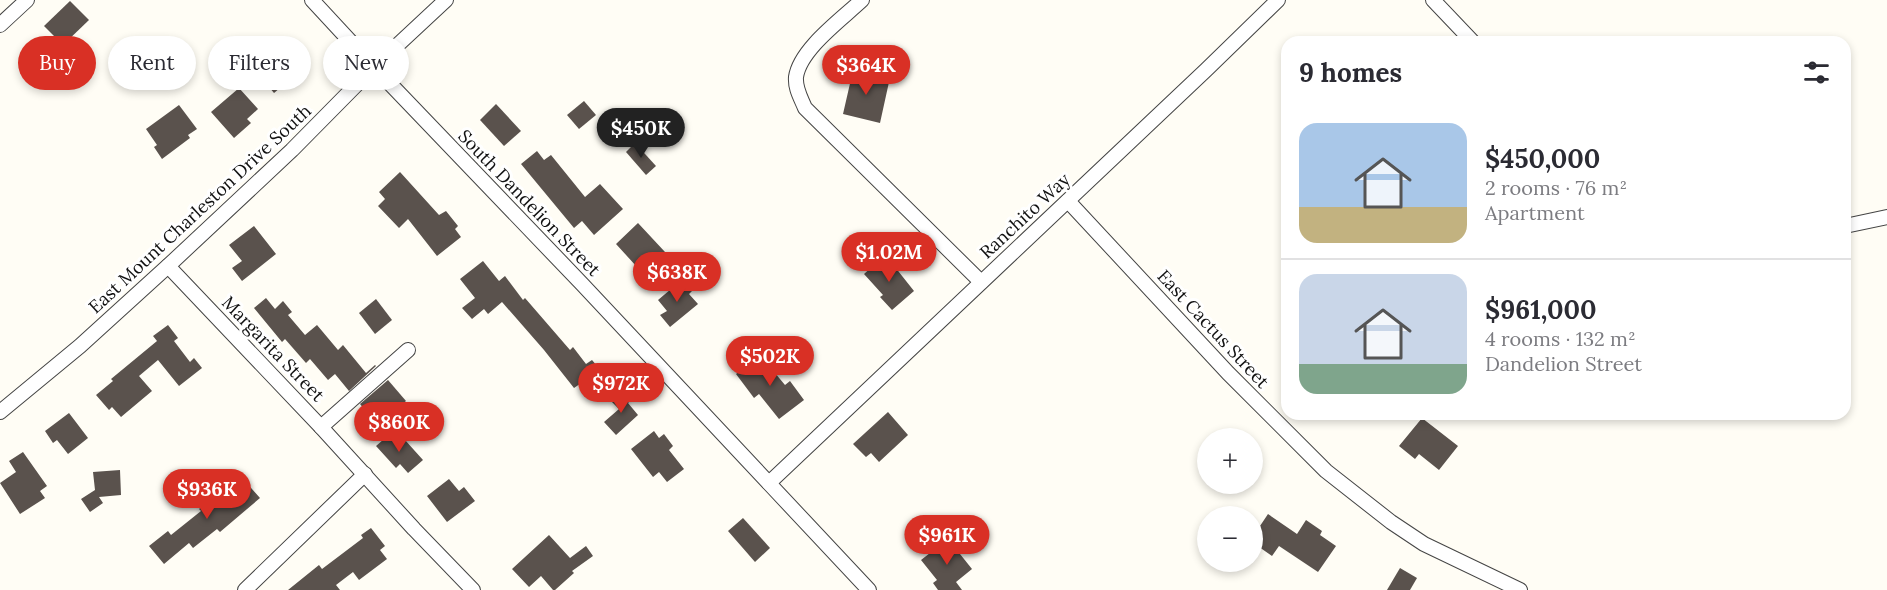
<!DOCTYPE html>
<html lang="en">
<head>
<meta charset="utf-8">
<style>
  :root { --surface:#fff; --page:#f7f7f7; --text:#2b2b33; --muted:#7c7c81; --line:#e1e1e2; --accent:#d93025 }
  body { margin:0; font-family:Lora,serif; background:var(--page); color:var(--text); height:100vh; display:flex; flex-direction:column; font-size:22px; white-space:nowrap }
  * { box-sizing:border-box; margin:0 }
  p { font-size:20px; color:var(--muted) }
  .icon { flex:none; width:33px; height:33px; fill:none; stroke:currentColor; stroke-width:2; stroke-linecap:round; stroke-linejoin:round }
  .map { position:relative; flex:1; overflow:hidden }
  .side { position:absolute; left:1281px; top:36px; width:570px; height:384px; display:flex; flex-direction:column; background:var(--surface); border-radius:18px; box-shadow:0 3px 9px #0003 }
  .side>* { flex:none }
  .hud { position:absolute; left:18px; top:36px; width:570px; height:54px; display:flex; gap:12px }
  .tools { position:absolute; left:1197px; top:428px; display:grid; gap:12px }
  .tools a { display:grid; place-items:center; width:66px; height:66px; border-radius:50%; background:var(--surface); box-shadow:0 3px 9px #0003; font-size:30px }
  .price { position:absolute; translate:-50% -51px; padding:0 14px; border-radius:21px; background:var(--accent); color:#fff; font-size:20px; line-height:39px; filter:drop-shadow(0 2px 3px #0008) }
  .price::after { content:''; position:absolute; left:50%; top:36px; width:18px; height:14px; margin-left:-9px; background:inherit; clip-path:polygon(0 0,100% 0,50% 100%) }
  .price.active { background:#222; color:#fff }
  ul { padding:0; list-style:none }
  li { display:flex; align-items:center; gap:18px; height:150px; padding:0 18px }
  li+li { border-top:2px solid var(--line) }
  li span { display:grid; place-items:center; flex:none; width:168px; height:120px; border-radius:18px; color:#555 }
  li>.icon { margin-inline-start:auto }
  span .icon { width:72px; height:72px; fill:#fffc; stroke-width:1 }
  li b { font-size:26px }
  h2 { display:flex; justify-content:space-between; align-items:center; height:72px; padding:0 18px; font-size:26px }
  .chip { padding:0 21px; border-radius:27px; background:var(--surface); box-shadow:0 3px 9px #0003; font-size:21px; line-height:54px }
  .chip.active { background:var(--accent); color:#fff }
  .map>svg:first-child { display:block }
  .building { fill:#5a524d }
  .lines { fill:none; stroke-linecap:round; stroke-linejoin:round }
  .minor-casing { stroke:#444; stroke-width:16 }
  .minor { stroke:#fff; stroke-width:14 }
  .labels { text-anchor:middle; stroke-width:6; stroke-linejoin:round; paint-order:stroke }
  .street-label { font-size:18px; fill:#111; stroke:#fff }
</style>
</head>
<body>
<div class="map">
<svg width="1887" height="590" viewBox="0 0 1887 590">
  <rect width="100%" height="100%" fill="#fffdf5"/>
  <g class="building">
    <polygon points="70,1 89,20 63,45 44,26"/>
    <polygon points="296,50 310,66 301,75 299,72 274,93 258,74 276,58 281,63"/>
    <polygon points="854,66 874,71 872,78 889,82 880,123 843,114"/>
    <polygon points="239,88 258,109 247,119 251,123 234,138 211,112"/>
    <polygon points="584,101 596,115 579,129 567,115"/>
    <polygon points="496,104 521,131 504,146 480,120"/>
    <polygon points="179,105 197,129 188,135 190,138 162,159 154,147 157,145 146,129"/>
    <polygon points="635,143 656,166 646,175 626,152"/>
    <polygon points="537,151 544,160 551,155 585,197 600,184 623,209 594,235 582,221 574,228 521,164"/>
    <polygon points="400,172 439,215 446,211 458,226 455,229 461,237 437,256 408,219 399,228 378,206 385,199 379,192"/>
    <polygon points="638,223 665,252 654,262 659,267 643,281 633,270 637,267 616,244"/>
    <polygon points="254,226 276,254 242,281 232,268 242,261 229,245"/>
    <polygon points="882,258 888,265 891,262 914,291 892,310 880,297 883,295 864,274"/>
    <polygon points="483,261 499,281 505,276 523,300 525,298 570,350 573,347 586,364 592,360 602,372 589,382 587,379 574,388 544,350 502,302 488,314 484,309 472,319 462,308 475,298 460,279"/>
    <polygon points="683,279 692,291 689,294 698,304 670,327 660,315 667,311 658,300"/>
    <polygon points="266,298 275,309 283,301 292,312 288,315 305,335 317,325 338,350 343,345 366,373 375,365 376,366 349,391 335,374 328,380 310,359 306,363 285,339 282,342 254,308"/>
    <polygon points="376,299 392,320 375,334 359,313"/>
    <polygon points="168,325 178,338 174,341 190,362 194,358 202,368 179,386 158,360 139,376 152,391 121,417 112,407 109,410 96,395 113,381 111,379 157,341 153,336"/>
    <polygon points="760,355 785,385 790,381 804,400 779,419 759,394 754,398 736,374"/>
    <polygon points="388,380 406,401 378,425 360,404"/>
    <polygon points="620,391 630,401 628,403 638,415 616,435 604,422 619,409 610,400"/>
    <polygon points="888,412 908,435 879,462 871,453 866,457 853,444"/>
    <polygon points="69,413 88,438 68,454 57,440 53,443 45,431"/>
    <polygon points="1422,418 1458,446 1439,470 1419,454 1415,459 1399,446"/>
    <polygon points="654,431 659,438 664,434 673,446 669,450 684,469 667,482 659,472 653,477 631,449"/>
    <polygon points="391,433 401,444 405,440 423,460 408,473 400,464 396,468 376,446"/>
    <polygon points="23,452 47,486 40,491 45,498 20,514 0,483 16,472 9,461"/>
    <polygon points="120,470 121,495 99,497 103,503 90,512 81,499 95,490 93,472"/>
    <polygon points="243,479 260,498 220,532 217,529 193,548 189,543 164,564 149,546 168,531 171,535 201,511 199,509 228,485 231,489"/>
    <polygon points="449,479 459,491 464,487 475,501 447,522 427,496"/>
    <polygon points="1268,514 1297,534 1306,520 1322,531 1320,535 1336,546 1318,572 1279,546 1272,556 1252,542 1252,538"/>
    <polygon points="743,518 770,548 755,562 728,531"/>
    <polygon points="371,528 385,546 380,550 387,559 359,580 353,572 336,585 340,590 288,590 319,565 322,569 363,538 361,535"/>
    <polygon points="549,535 570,558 586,546 593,556 572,571 574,573 555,590 553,590 541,576 529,587 512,569"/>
    <polygon points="948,539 972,569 956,582 962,590 938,590 933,583 937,580 921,560"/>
    <polygon points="1400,568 1417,578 1410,590 1387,590"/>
  </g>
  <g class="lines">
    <g class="minor-casing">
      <g id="minor">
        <polyline points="312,0 374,67 582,284 869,590"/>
        <path d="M862 0C842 19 800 49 796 77 795 89 801 98 805 108L981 282"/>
        <polyline points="1433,0 1473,42"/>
        <polyline points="0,25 27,0"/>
        <polyline points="1068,201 1228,373 1326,471 1391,522 1424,544 1520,590"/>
        <polyline points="1845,226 1887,217"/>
        <polyline points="168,266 321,427 414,529 473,590"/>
        <polyline points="0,412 80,346 168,266 292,150 374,67 446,0"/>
        <polyline points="321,427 408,350"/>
        <polyline points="769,483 1206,70 1278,0"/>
        <polyline points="245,590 365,474"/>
      </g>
    </g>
    <use href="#minor" class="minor"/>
  </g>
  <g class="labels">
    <g class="street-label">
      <text transform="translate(529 203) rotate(46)" y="6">South Dandelion Street</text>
      <text transform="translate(200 209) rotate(-43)" y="6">East Mount Charleston Drive South</text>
      <text transform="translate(1025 216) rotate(-43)" y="6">Ranchito Way</text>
      <text transform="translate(1213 329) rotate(47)" y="6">East Cactus Street</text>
      <text transform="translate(273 349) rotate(46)" y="6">Margarita Street</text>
    </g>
  </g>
</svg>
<div class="tools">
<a>+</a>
<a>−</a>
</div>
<b class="price" style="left:866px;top:96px">$364K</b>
<b class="price active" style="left:641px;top:159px">$450K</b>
<b class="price" style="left:889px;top:283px">$1.02M</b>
<b class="price" style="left:677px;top:303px">$638K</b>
<b class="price" style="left:770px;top:387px">$502K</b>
<b class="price" style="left:621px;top:414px">$972K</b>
<b class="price" style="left:399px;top:453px">$860K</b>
<b class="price" style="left:207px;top:520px">$936K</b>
<b class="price" style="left:947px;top:566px">$961K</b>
<div class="hud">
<a class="chip active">Buy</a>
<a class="chip">Rent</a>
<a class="chip">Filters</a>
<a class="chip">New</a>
</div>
<section class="side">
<h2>9 homes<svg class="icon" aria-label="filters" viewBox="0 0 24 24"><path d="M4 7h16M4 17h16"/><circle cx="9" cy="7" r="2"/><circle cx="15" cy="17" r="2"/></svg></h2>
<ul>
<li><span style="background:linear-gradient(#a9c7e8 70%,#c2b280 0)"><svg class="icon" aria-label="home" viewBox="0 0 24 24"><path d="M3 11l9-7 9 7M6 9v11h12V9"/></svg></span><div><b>$450,000</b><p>2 rooms · 76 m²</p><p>Apartment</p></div></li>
<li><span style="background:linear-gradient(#c9d6e8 75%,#7fa58c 0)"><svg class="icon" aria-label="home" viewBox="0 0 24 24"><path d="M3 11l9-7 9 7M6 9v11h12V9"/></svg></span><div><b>$961,000</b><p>4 rooms · 132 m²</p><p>Dandelion Street</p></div></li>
</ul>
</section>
</div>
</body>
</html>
